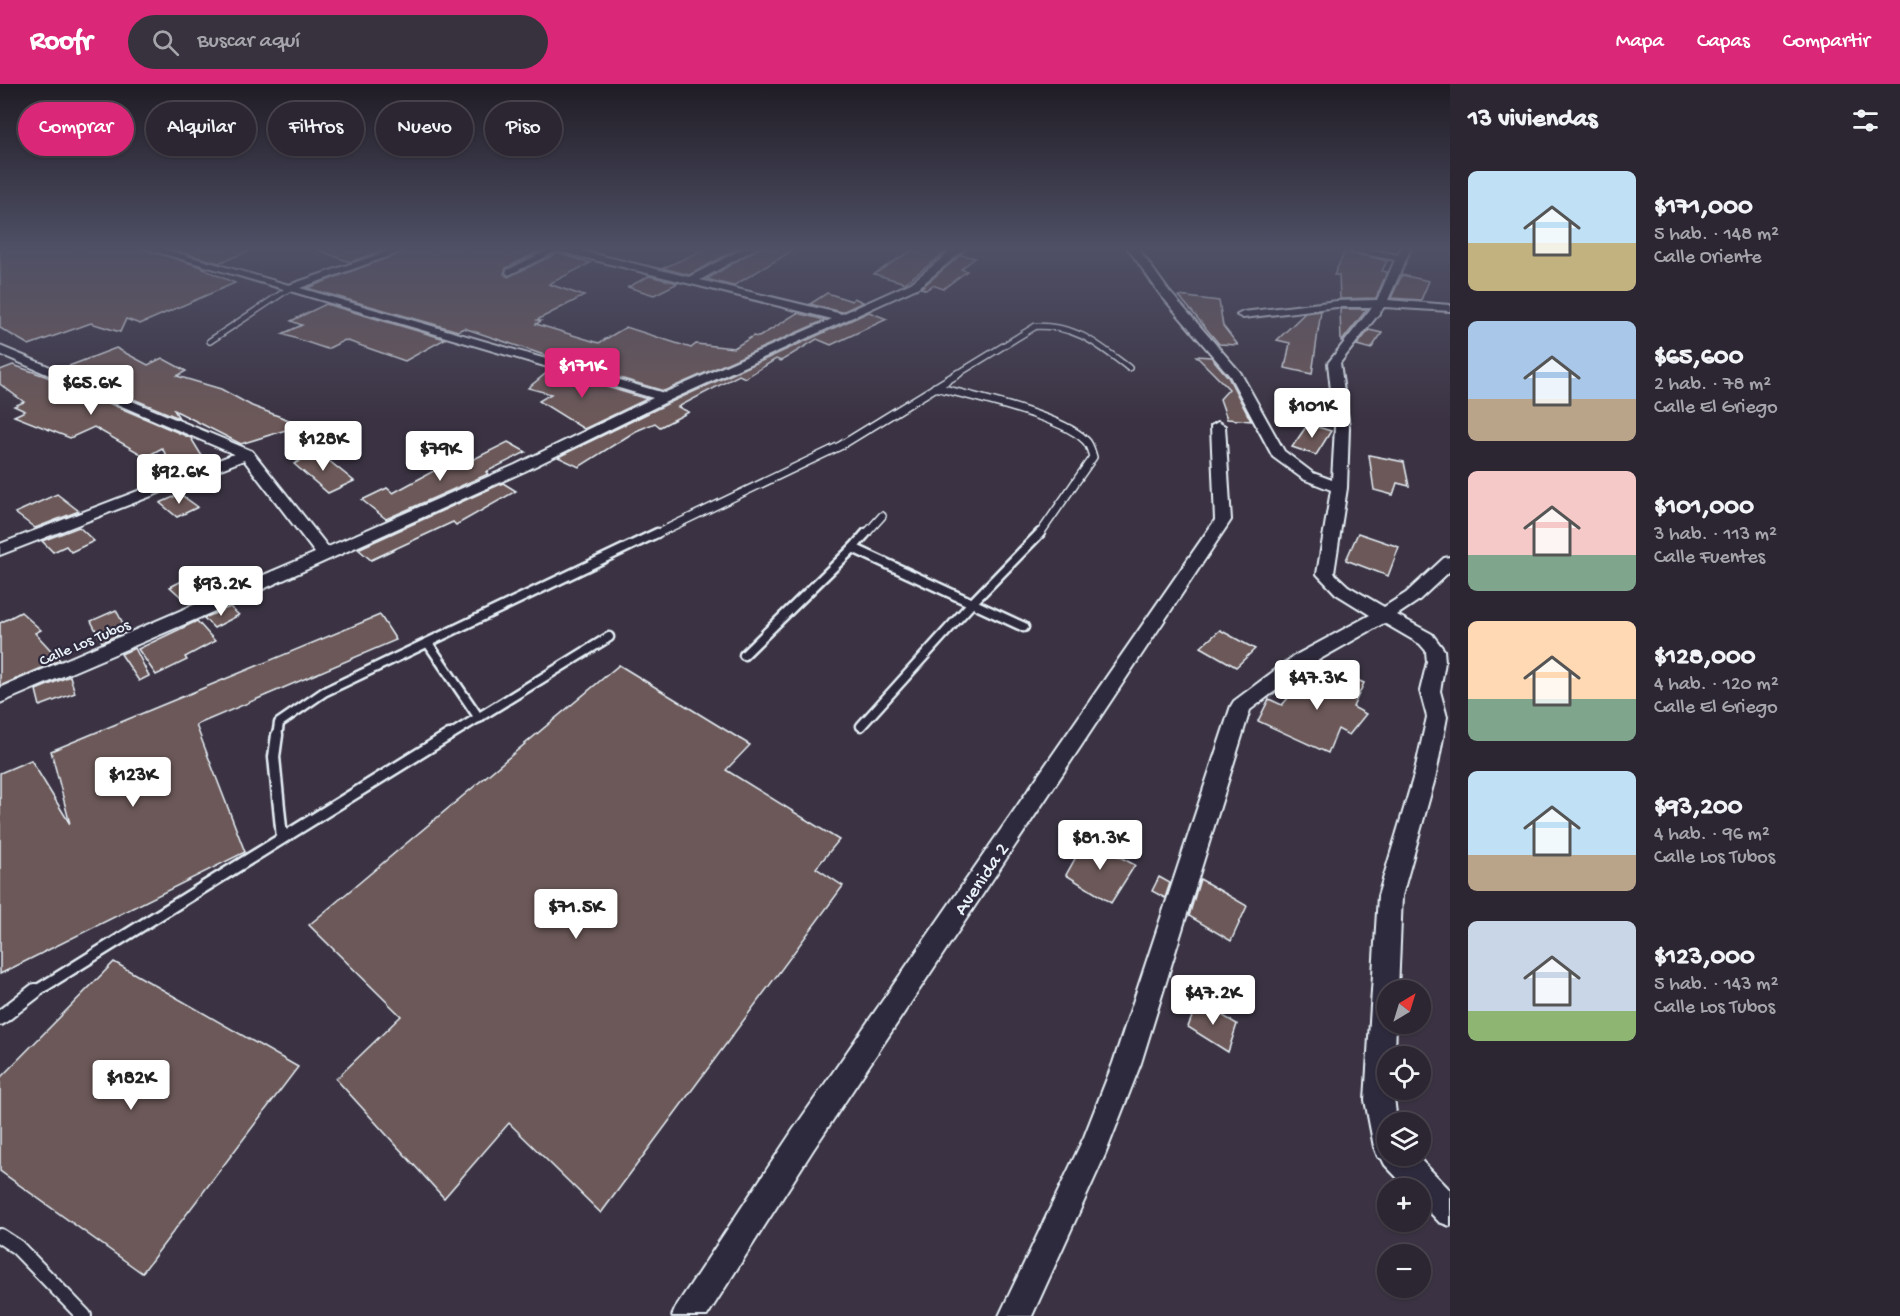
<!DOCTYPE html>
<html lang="es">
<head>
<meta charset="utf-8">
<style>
  :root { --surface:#2c2632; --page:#38323e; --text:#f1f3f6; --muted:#a6a5ac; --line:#48434d; --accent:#db2777 }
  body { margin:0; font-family:"Gochi Hand",sans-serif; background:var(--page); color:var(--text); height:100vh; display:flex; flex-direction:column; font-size:22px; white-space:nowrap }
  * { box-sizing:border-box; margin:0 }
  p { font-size:20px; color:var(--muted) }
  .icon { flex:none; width:33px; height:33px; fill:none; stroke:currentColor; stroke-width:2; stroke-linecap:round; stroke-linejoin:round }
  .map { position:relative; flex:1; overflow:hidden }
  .details { display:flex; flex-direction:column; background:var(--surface); width:450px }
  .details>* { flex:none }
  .guide { position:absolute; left:18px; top:18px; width:570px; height:54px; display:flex; gap:12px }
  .needle { width:39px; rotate:38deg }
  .fabs { position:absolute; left:1377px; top:896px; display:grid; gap:12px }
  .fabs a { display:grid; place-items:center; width:54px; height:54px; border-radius:50%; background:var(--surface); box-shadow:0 2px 4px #0004,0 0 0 2px var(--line); font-size:30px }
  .price { position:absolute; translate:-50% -51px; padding:0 14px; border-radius:6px; background:#fff; color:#222; font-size:20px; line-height:39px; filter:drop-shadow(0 2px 3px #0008) }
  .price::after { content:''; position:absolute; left:50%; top:36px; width:18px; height:14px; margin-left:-9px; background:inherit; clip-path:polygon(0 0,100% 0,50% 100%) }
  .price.on { background:var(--accent); color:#fff }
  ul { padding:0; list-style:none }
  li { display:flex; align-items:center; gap:18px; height:150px; padding:0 18px }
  li span { display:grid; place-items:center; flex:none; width:168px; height:120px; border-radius:9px; color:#555 }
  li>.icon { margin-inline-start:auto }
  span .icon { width:72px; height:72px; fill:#fffc; stroke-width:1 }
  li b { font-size:26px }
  h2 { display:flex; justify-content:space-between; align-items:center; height:72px; padding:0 18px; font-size:26px }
  .chip { padding:0 21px; border-radius:27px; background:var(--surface); box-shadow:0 2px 4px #0004,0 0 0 2px var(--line); font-size:21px; line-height:54px }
  .chip.on { background:var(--accent); color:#fff }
  header { display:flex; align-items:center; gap:36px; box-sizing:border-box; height:84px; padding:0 30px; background:var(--accent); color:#fff }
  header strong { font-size:28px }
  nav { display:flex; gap:33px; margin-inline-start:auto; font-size:21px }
  .search { width:420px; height:54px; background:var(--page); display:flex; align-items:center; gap:15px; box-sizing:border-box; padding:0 21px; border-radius:33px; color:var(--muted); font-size:22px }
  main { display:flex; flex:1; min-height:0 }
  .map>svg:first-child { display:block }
  .building { fill:#6c5959; stroke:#e8f1f8; stroke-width:1.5 }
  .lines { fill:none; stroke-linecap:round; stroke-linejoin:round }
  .service-far4-casing { stroke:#e8f1f8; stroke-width:8 }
  .service-far3-casing { stroke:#e8f1f8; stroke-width:10 }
  .service-far2-casing { stroke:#e8f1f8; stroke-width:13 }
  .service-far1-casing { stroke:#e8f1f8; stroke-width:15 }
  .service-casing { stroke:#e8f1f8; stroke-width:18 }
  .minor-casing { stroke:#e8f1f8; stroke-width:4 }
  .service-far4 { stroke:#2f2a3d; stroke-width:5 }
  .service-far3 { stroke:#2f2a3d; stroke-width:7 }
  .service-far2 { stroke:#2f2a3d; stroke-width:8 }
  .service-far1 { stroke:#2f2a3d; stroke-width:10 }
  .service { stroke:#2f2a3d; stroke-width:14 }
  .minor { fill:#2f2a3d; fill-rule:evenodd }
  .labels { text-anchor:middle; stroke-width:4.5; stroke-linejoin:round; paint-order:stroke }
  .far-street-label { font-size:16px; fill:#e8f1f8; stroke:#2f2a3d }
  .street-label { font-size:20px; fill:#e8f1f8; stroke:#2f2a3d }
</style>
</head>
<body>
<header>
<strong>Roofr</strong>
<div class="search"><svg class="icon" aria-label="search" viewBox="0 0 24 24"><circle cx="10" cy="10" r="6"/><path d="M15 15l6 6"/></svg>Buscar aquí</div>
<nav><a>Mapa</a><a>Capas</a><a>Compartir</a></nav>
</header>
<main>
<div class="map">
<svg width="1450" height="1232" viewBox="0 0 1450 1232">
  <rect width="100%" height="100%" fill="#3b3343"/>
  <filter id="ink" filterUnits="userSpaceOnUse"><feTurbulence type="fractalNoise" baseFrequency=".0167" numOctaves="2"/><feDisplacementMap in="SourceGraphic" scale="12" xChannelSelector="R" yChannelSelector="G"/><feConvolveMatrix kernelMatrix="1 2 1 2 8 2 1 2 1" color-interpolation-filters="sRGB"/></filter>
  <g filter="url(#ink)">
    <g class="building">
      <polygon points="0,164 142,164 205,184 203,185 235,199 140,240 126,235 120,248 91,239 29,261 0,244"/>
      <polygon points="167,164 254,164 254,165 219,179"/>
      <polygon points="318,164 390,164 350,178 318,166"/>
      <polygon points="413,164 546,164 506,184 504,190 508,193 558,169 590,179 549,200 584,212 537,236 541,237 536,240 599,259 626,243 691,264 696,260 734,264 753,252 759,253 797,229 825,236 664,307 562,277 464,244 458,247 307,204"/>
      <polygon points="708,164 739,164 689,191 663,184"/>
      <polygon points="758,164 797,164 733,202 707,195"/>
      <polygon points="915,164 946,168 905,199 874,190"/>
      <polygon points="1345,167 1387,177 1382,187 1387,188 1376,214 1340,215 1339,191 1334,191"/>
      <polygon points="961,171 975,174 961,185 967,187 943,205 933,201 926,206 921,204"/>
      <polygon points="1402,191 1429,197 1421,216 1391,214"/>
      <polygon points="649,192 678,199 654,211 628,203"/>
      <polygon points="827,209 852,217 854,214 863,218 842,228 810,220"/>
      <polygon points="1179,212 1219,217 1223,242 1238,261 1219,260"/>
      <polygon points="326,220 445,255 405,277 345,256 327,265 282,250 302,241 291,237"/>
      <polygon points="1340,225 1367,225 1342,257 1341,257"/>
      <polygon points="1321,227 1312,290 1285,284 1290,259 1277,256 1305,229"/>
      <polygon points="869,228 887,235 831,261 817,255 781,277 776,275 745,294 739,291 678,323 689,328 660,343 655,339 636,347 579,383 558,373 671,318"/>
      <polygon points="1369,246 1382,249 1371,265 1357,261"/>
      <polygon points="116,264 148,281 162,274 186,287 177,292 221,305 252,322 302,341 241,360 174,326 179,334 61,285"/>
      <polygon points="1196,272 1211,273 1228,293 1251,337 1227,335 1220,315 1229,305"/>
      <polygon points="13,281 45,292 191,354 202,372 172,382 162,364 146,373 94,343 70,354 14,332 25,327 14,322 24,318 0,300 0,286"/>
      <polygon points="550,286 647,315 584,345 539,317 551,310 528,304"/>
      <polygon points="1308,340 1331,347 1316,371 1292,363"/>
      <polygon points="508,358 526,368 486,388 488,390 386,435 362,416 387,404 393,409 450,378 458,383"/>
      <polygon points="317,367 354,397 328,409 294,380"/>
      <polygon points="1369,371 1404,378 1409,402 1397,399 1393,411 1374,406"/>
      <polygon points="503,399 516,407 456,441 453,438 371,476 358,465"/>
      <polygon points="57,410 79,427 35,444 15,429"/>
      <polygon points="180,410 198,423 177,433 160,419"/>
      <polygon points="79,443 94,457 71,468 66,462 53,468 42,457"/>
      <polygon points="1358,449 1399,463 1388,492 1346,476"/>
      <polygon points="194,491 215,510 189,520 170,503"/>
      <polygon points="230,523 239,531 214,544 204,534"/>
      <polygon points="116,526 127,547 102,558 91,537"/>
      <polygon points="21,528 41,546 35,549 60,576 0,602 0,539"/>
      <polygon points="380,531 396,556 196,641 245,768 0,890 0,689 31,676 70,740 51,667"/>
      <polygon points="197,537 215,557 185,573 187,576 156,591 138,565"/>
      <polygon points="1220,546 1255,565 1236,583 1201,563"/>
      <polygon points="135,564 149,592 139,597 121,570"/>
      <polygon points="619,581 750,661 726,686 839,756 816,784 843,802 601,1129 509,1039 444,1114 336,995 401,932 309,841"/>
      <polygon points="1334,586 1364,599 1353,623 1366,630 1349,651 1338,645 1328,669 1258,637 1269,615 1282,621 1308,591 1327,601"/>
      <polygon points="70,592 75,609 40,622 36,606"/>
      <polygon points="1086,755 1135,781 1111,819 1066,791"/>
      <polygon points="1159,793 1170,799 1165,814 1152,807"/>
      <polygon points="1200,795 1247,822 1231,857 1189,832"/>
      <polygon points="114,878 298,983 142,1189 0,1087 0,994"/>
      <polygon points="1198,917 1237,940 1228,968 1188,943"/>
    </g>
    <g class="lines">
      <g class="service-far4-casing">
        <g id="service-far4">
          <polyline points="509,188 557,164"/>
          <polyline points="210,257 290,204"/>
          <path d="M956 291 1036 242C1078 242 1097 260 1129 284"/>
        </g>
      </g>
      <g class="service-far3-casing">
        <g id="service-far3">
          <path d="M935 303C971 312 1061 332 1085 356 1090 360 1091 367 1093 373L1039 451"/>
          <polyline points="654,451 840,362 959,289"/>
          <polyline points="865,451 882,432"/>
        </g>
      </g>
      <g class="service-far2-casing">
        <g id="service-far2">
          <polyline points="866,449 853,464 1024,543"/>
          <polyline points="428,559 479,634"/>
          <polyline points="744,571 853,464"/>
          <polyline points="861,642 972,519 1040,449"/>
          <polyline points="277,653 279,639 324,608 657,449"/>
          <polyline points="447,653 609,553"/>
        </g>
      </g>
      <g class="service-far1-casing">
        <g id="service-far1">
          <polyline points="277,651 274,673 282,754"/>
          <polyline points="33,909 449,651"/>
        </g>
      </g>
      <g class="service-casing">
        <g id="service">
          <polyline points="0,934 35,907"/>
          <polyline points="0,1152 17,1163 84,1232"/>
        </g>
      </g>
      <g class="minor-casing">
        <g id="minor">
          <polygon points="144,164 159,164 289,201 397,164 411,164 300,204 664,309 832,235 554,166 553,164 570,164 689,193 744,164 756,164 700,196 842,230 911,199 955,164 966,164 919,203 670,316 525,387 199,534 0,619 0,604 315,469 244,376 0,471 0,460 234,370 0,270 0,262 252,367 328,463 515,381 653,314"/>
          <polygon points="1128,164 1138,164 1168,206 1240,288 1284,367 1313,389 1332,396 1335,343 1328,279 1372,223 1337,223 1243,234 1237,231 1243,228 1337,217 1377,216 1395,176 1349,167 1344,164 1364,164 1398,171 1401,164 1411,164 1388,216 1450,221 1450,227 1384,223 1340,279 1349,343 1347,404 1334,489 1348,502 1384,523 1406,509 1444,474 1450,473 1450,487 1418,517 1397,531 1432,550 1444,566 1445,578 1440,607 1447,633 1436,691 1402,812 1398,906 1388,906 1388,939 1396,939 1395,972 1388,972 1388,1005 1393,1005 1397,1038 1388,1038 1388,1071 1416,1071 1450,1106 1450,1142 1439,1138 1420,1118 1420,1104 1407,1104 1385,1081 1382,1075 1378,1073 1374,1063 1365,1016 1378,812 1414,691 1427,633 1420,607 1427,578 1426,567 1420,560 1384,539 1308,582 1250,626 1141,979 1105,1071 1032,1232 999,1232 1084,1053 1113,979 1231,622 1234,617 1294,572 1370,531 1336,510 1317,490 1331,406 1303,395 1273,373 1230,292 1160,210"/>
          <polygon points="1218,338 1225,342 1231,436 813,1066 707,1232 672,1232 677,1221 793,1046 1215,436 1211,342"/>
        </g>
      </g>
      <use href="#service-far4" class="service-far4"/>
      <use href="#service-far3" class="service-far3"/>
      <use href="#service-far2" class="service-far2"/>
      <use href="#service-far1" class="service-far1"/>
      <use href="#service" class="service"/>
      <use href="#minor" class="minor"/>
    </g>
  </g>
  <linearGradient id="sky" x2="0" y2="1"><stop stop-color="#201c25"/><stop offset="0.49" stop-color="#4f5066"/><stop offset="1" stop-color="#4f5066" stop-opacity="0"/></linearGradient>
  <rect width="1450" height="336" fill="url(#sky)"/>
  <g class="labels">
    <g class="far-street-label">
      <text transform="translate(84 557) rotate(-23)" y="6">Calle Los Tubos</text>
    </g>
    <g class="street-label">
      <text transform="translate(980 794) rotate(-56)" y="7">Avenida 2</text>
    </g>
  </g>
</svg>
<div class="fabs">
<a><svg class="needle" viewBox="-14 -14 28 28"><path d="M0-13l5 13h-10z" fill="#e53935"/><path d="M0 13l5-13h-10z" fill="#a6a5ac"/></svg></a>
<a><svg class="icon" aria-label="locate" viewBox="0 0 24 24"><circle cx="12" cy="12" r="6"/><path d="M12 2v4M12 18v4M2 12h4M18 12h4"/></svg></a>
<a><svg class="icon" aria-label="layers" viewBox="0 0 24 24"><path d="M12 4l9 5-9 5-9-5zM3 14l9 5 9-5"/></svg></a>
<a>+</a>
<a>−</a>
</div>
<b class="price on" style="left:582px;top:315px">$171K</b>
<b class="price" style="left:91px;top:332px">$65.6K</b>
<b class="price" style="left:1312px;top:355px">$101K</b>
<b class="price" style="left:323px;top:388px">$128K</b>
<b class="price" style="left:440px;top:398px">$79K</b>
<b class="price" style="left:179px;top:421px">$92.6K</b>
<b class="price" style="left:221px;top:533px">$93.2K</b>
<b class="price" style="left:1317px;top:627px">$47.3K</b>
<b class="price" style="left:133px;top:724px">$123K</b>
<b class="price" style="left:1100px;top:787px">$81.3K</b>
<b class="price" style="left:576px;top:856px">$71.5K</b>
<b class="price" style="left:1213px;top:942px">$47.2K</b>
<b class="price" style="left:131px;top:1027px">$182K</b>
<div class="guide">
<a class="chip on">Comprar</a>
<a class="chip">Alquilar</a>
<a class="chip">Filtros</a>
<a class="chip">Nuevo</a>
<a class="chip">Piso</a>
</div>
</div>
<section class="details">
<h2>13 viviendas<svg class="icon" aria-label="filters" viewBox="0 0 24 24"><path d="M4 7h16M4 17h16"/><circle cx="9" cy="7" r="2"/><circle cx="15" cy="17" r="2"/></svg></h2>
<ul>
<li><span style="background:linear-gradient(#bfe0f5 60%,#c2b280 0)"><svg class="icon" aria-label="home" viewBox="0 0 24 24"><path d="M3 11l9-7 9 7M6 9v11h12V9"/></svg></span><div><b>$171,000</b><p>5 hab. · 148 m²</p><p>Calle Oriente</p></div></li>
<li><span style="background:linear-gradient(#a9c7e8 65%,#b9a48a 0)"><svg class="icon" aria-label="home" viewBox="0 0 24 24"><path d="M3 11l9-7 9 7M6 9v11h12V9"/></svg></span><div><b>$65,600</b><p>2 hab. · 78 m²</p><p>Calle El Griego</p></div></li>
<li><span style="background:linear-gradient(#f6c9c9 70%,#7fa58c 0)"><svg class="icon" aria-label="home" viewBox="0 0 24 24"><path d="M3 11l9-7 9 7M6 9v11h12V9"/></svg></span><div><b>$101,000</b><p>3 hab. · 113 m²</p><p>Calle Fuentes</p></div></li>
<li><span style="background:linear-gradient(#ffd9b3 65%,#7fa58c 0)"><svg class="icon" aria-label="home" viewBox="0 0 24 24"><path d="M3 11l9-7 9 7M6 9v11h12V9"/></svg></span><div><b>$128,000</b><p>4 hab. · 120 m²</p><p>Calle El Griego</p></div></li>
<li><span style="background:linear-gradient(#bfe0f5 70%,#b9a48a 0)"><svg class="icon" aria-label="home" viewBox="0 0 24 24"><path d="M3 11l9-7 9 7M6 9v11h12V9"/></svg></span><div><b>$93,200</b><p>4 hab. · 96 m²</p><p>Calle Los Tubos</p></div></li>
<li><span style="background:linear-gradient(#c9d6e8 75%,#8fb573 0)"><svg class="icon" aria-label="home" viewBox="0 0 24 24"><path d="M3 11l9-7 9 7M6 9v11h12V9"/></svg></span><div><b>$123,000</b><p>5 hab. · 143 m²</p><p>Calle Los Tubos</p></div></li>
</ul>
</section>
</main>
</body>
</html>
